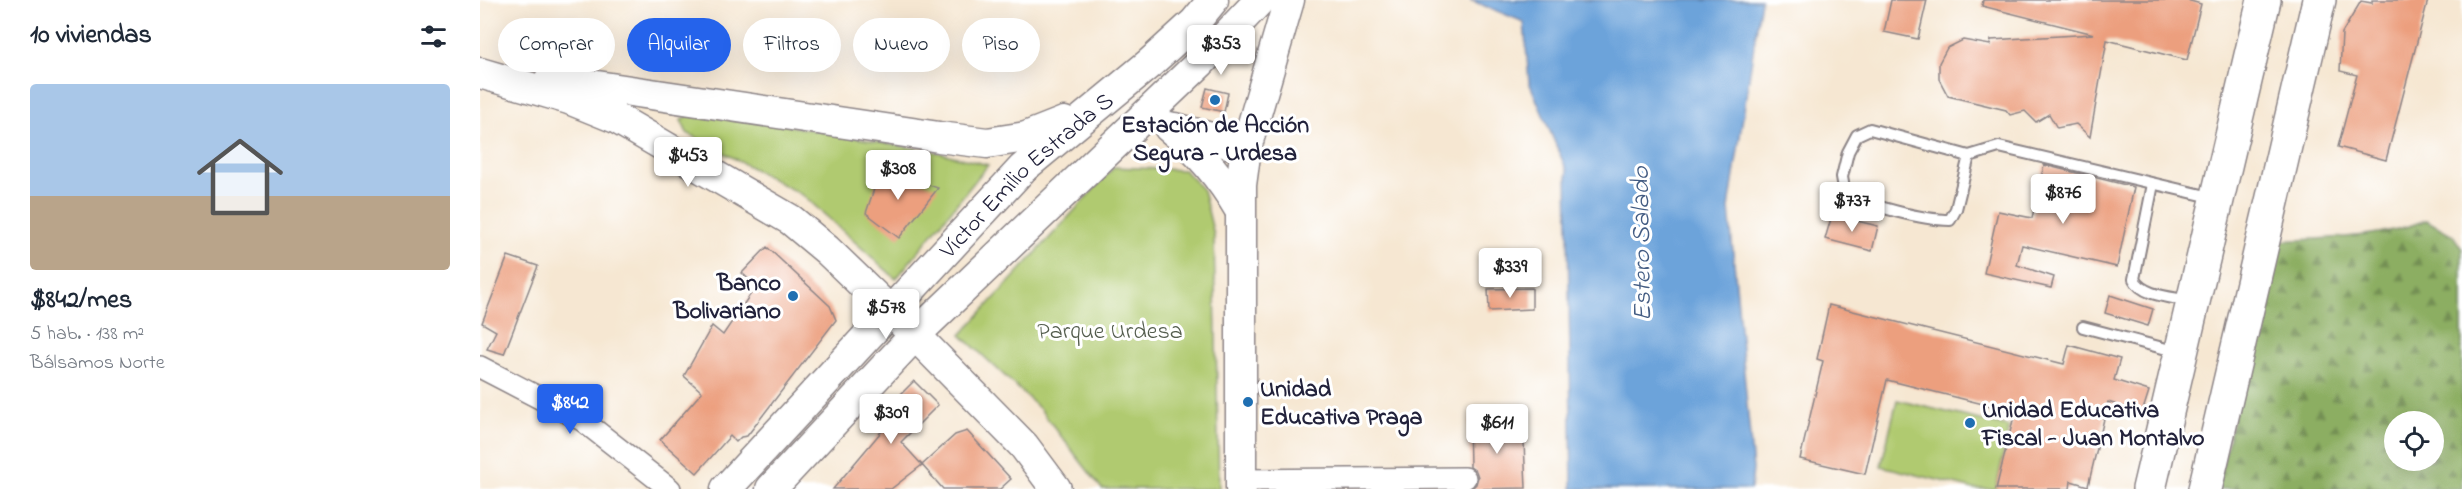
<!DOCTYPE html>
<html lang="es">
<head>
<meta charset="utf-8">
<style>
  :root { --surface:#fff; --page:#f6f6f7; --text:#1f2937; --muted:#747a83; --accent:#2563eb }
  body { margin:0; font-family:"Indie Flower",sans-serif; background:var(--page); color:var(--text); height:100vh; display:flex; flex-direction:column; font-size:22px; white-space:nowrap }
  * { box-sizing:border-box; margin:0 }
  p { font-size:20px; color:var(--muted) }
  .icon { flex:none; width:33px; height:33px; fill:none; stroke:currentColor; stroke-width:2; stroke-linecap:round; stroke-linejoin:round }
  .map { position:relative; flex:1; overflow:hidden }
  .details { display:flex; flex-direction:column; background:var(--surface); width:480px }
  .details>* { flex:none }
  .banner { position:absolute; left:18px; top:18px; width:570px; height:54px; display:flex; gap:12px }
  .fabs { position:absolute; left:1904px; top:411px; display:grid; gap:12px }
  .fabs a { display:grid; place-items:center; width:60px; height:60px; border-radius:50%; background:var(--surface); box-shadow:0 6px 24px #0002; font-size:30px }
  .price { position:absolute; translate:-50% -51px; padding:0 14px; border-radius:6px; background:#fff; color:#222; font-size:20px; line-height:39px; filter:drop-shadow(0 2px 3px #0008) }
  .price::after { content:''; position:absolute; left:50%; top:36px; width:18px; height:14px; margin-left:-9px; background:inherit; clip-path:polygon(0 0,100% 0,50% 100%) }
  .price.on { background:var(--accent); color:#fff }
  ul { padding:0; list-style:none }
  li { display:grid; align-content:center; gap:12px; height:318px; padding:0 30px }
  li span { display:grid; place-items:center; height:186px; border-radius:6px; color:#555 }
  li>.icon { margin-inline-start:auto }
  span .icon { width:108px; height:108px; fill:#fffc; stroke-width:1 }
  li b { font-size:26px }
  h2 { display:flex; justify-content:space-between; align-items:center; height:72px; padding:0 30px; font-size:26px }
  .chip { padding:0 21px; border-radius:27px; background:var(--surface); box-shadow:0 6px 24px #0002; font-size:21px; line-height:54px }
  .chip.on { background:var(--accent); color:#fff }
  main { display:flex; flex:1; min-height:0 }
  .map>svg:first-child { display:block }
  .green { fill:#b0ca70; stroke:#697656; stroke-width:1.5 }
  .forest { fill:url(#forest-firs); stroke:#57684e; stroke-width:1.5; fill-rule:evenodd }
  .water { fill:#6ca3da; stroke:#47628a; stroke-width:1.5 }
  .building { fill:#ec9f7e }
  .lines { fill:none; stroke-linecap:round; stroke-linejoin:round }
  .lane-casing { stroke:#8c8486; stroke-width:14 }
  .street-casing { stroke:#8c8486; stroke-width:24 }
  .secondary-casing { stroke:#8c8486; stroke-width:33 }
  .primary-casing { stroke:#8c8486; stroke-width:36 }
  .lane { stroke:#fff; stroke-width:10 }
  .street { stroke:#fff; stroke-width:21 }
  .secondary { stroke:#fff; stroke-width:30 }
  .primary { stroke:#fff; stroke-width:33 }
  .poi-dot { fill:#1f6fb2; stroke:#fff; stroke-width:2 }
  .labels { text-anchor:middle; stroke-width:6; stroke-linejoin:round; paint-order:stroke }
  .poi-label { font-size:24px; font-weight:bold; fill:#22223b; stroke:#fff; text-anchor:start }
  .street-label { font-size:24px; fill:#22223b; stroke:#fff }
  .park-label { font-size:24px; fill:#545d4e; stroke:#fff }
  .water-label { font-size:26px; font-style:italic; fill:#435c83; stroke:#fff }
</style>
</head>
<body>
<main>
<section class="details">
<h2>10 viviendas<svg class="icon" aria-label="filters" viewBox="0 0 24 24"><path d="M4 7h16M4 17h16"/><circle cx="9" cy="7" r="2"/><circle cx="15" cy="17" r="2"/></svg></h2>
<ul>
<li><span style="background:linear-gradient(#a9c7e8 60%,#b9a48a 0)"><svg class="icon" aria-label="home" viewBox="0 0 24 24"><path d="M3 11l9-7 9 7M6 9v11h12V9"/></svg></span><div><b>$842/mes</b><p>5 hab. · 138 m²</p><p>Bálsamos Norte</p></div></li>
</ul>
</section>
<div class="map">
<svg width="1982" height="489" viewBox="0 0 1982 489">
  <defs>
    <pattern id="forest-firs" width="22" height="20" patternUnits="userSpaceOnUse" patternTransform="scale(1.5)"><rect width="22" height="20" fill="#8cae62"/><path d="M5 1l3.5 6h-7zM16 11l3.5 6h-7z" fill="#728d52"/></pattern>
  </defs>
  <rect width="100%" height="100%" fill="#fff"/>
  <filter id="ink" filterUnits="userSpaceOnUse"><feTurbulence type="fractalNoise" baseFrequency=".0167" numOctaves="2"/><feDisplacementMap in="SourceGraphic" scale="12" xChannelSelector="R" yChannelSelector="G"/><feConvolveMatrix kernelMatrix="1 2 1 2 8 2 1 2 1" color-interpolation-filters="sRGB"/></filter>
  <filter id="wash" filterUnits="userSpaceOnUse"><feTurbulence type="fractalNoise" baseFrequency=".008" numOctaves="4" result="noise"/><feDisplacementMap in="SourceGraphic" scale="24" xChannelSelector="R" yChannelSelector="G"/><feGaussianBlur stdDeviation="1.35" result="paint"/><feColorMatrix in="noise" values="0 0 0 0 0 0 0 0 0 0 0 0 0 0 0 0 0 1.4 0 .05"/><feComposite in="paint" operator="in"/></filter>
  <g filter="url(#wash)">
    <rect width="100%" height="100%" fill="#f6e7d2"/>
    <g class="green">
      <polygon points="214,112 248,115 461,153 508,165 416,279 324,196 207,133 201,120"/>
      <polygon points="634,167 704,170 723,190 734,235 739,489 622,489 560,409 481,335"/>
      <polygon points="1417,400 1529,427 1516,489 1494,489 1401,466"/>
    </g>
    <path class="forest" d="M1946 220 1973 235 1982 249V489H1737L1795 241C1845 238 1899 239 1946 220ZM1914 422H1953V460H1914Z"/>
    <polygon class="water" points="990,0 1281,0 1249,208 1273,469 1271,489 1092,489 1087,171 1049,82 1044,22"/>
    <g id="blocks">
      <g class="building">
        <polygon points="1411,0 1447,0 1438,39 1404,32"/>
        <polygon points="1503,0 1707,0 1721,4 1707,60 1627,40 1610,137 1596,124 1577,128 1569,114 1556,122 1545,111 1530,115 1526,110 1468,96 1459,79 1459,63 1467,48 1483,40 1510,45 1511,40 1614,34 1502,6"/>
        <polygon points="1892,0 1948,0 1906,160 1858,147 1877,75 1860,71 1862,33 1881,1 1892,3"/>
        <polygon points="727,88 748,93 744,112 722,107"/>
        <polygon points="1564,165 1654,187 1637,267 1542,245 1537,265 1574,277 1571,288 1504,273 1518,211 1552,218"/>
        <polygon points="401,168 458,188 419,238 386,213"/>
        <polygon points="1352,215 1398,226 1392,251 1345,239"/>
        <polygon points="287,247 350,306 356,320 267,436 261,437 256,442 250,436 217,473 180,440 222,392 204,376 232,326 243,335 276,286 262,273"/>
        <polygon points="28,256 58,266 24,354 7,349 16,331 2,323"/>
        <polygon points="1052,288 1052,309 1009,311 1008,289"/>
        <polygon points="1630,295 1673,309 1668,326 1625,313"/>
        <polygon points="1349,305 1584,364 1589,345 1640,359 1634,380 1669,391 1662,413 1628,402 1608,486 1591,481 1590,489 1516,489 1535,412 1407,380 1385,474 1320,459 1343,361 1337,359"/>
        <polygon points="434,381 458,405 421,442 442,465 411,489 353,489 406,426 397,418"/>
        <polygon points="1034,418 1034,442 1044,442 1046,488 991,489 996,484 998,477 996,471 990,467 989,420"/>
        <polygon points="487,431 531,479 520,489 463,489 442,465 475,435"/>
      </g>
    </g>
  </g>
  <g filter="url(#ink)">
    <use href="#blocks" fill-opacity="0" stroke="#8c8486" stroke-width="1.5"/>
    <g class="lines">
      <g class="lane-casing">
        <g id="lane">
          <path d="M1489 156 1476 209 1470 220C1442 220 1391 206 1365 194L1362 177 1368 152 1377 135 1390 129 1489 156 1519 147 1735 198"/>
          <path d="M1673 184 1654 279C1662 296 1692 297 1709 301"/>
          <polyline points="1603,327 1698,352"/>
        </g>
      </g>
      <g class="street-casing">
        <g id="street">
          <polyline points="0,367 102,420 190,489"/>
          <polyline points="761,480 985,478"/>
        </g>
      </g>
      <g class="secondary-casing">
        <g id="secondary">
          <polyline points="0,73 89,99 136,118 311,220 347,250 435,335 544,446 576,489"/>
          <polyline points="70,79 459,137 507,143 546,137 584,122"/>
          <path d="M689 127C719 151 741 177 760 210"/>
          <polyline points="695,128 766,148"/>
          <path id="s1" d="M246 489 543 168 670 63 715 22 733 0"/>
          <polyline points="291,489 435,335 721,62 780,0"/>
          <polyline points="761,489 761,185 766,148 809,0"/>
        </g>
      </g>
      <g class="primary-casing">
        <g id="primary">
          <polyline points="1669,489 1784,0"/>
          <polyline points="1725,489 1839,0"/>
        </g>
      </g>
      <use href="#lane" class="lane"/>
      <use href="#street" class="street"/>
      <use href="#secondary" class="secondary"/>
      <use href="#primary" class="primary"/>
    </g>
  </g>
  <g class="poi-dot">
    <circle cx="735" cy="100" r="6"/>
    <circle cx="313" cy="296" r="6"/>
    <circle cx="768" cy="402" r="6"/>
    <circle cx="1490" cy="423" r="6"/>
  </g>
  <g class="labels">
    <g class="poi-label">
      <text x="735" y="132" text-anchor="middle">Estación de Acción<tspan x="735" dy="28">Segura - Urdesa</tspan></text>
      <text x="301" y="290" text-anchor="end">Banco<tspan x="301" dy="28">Bolivariano</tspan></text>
      <text x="780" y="396">Unidad<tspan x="780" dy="28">Educativa Praga</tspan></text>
      <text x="1502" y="417">Unidad Educativa<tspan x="1502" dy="28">Fiscal - Juan Montalvo</tspan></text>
    </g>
    <g class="street-label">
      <text dy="8" stroke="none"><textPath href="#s1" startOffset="435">Víctor Emilio Estrada S</textPath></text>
    </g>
    <g class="park-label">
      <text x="630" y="338">Parque Urdesa</text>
    </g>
    <g class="water-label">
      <text transform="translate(1160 244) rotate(-91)" y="9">Estero Salado</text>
    </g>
  </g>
</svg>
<div class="fabs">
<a><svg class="icon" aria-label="locate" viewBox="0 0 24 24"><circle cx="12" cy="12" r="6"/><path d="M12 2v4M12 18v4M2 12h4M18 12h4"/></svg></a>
</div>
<b class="price" style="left:741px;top:76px">$353</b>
<b class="price" style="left:208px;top:188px">$453</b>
<b class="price" style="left:418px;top:201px">$308</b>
<b class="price" style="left:1583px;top:225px">$876</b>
<b class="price" style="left:1372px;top:233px">$737</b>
<b class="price" style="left:1030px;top:299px">$339</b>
<b class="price" style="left:406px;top:340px">$578</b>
<b class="price on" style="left:90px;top:435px">$842</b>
<b class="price" style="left:411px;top:445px">$309</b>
<b class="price" style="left:1017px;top:455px">$611</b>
<div class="banner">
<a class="chip">Comprar</a>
<a class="chip on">Alquilar</a>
<a class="chip">Filtros</a>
<a class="chip">Nuevo</a>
<a class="chip">Piso</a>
</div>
</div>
</main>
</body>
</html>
